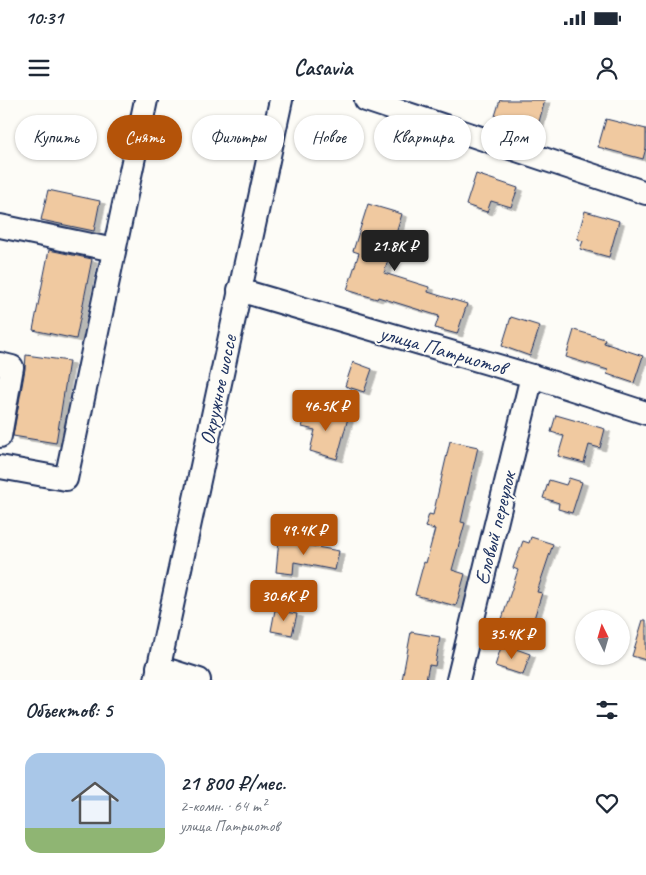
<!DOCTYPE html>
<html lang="ru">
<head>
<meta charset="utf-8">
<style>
  :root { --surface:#fff; --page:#f6f6f7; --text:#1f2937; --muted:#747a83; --line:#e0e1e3; --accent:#b45309 }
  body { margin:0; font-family:Caveat,sans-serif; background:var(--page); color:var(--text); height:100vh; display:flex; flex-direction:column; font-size:19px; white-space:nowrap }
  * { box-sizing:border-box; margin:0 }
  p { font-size:16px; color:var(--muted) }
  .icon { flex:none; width:28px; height:28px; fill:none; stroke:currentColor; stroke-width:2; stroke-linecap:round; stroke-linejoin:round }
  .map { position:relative; height:580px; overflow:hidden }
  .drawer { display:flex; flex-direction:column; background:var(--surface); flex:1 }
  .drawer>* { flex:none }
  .top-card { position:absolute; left:15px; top:15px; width:616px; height:45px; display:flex; gap:10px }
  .needle { width:32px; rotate:355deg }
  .fabs { position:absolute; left:575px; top:510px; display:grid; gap:10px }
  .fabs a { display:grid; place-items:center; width:55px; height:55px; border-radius:50%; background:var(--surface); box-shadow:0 1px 4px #0004; font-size:25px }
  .price { position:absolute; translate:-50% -42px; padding:0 11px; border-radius:5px; background:var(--accent); color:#fff; font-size:16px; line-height:32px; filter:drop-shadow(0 1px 2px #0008) }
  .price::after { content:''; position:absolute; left:50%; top:30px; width:15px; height:11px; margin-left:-8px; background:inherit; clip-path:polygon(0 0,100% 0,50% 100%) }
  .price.active { background:#222; color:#fff }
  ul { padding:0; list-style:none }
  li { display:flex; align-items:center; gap:15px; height:125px; padding:0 25px }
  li+li { border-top:1px solid var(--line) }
  li span { display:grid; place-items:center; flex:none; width:140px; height:100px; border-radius:15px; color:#555 }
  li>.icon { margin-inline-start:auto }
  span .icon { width:60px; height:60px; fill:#fffc; stroke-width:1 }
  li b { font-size:21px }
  h2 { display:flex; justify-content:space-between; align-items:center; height:60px; padding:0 25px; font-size:21px }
  .chip { padding:0 18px; border-radius:22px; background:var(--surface); box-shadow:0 1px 4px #0004; font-size:18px; line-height:45px }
  .chip.active { background:var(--accent); color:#fff }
  .status { display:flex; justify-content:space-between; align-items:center; height:35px; padding:0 25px; background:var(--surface); direction:ltr }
  .status svg { height:14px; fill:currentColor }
  header { display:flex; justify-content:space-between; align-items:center; height:65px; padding:0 25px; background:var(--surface); font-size:22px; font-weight:700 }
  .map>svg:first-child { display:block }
  .building { fill:#f0c9a0; stroke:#1b2f5e; filter:url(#shadow) }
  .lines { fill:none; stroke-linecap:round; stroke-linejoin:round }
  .minor-casing { stroke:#1b2f5e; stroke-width:26 }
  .minor { stroke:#fdfcf7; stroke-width:22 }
  .labels { text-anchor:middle; stroke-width:4; stroke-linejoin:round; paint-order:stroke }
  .street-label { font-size:21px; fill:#1b2f5e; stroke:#fdfcf7 }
</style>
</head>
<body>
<div class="status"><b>10:31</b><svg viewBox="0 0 49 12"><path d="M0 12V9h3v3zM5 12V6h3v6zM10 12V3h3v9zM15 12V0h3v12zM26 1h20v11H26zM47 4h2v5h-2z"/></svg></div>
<header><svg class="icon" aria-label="menu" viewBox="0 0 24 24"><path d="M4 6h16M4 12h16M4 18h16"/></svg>Casavia<svg class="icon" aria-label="person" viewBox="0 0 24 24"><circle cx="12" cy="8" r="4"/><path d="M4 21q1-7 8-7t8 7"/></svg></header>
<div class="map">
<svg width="646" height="580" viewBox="0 0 646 580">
  <defs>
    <filter id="shadow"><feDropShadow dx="5.5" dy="3" stdDeviation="0" flood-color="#0004"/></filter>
  </defs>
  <rect width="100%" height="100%" fill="#fdfcf7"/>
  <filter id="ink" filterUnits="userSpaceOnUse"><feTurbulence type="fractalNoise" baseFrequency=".02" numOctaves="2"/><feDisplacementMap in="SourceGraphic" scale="10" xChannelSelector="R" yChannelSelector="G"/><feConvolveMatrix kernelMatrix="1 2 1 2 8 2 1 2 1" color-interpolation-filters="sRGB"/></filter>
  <g filter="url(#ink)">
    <g class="building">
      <polygon points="500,0 545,0 537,29 495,16"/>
      <polygon points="606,19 646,29 646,48 643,59 598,47"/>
      <polygon points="476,74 518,88 511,107 491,101 487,112 466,105"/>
      <polygon points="48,90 100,101 94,131 41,120"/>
      <polygon points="368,104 402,114 384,173 429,187 428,192 467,204 457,234 435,228 439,216 378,197 377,199 347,190 359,153 353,151"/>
      <polygon points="585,111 619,121 609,157 580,149 583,141 577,139"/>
      <polygon points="49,150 92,159 76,239 33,230"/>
      <polygon points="511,217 540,226 530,256 502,246"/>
      <polygon points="574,230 605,239 604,243 643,256 634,283 607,274 608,270 566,257"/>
      <polygon points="26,255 69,261 56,343 13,336 25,269"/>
      <polygon points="353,262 372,269 364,292 345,286"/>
      <polygon points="308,307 348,318 337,359 310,351 315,330 302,327"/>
      <polygon points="556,315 605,329 600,348 589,345 584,363 558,356 564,336 551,332"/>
      <polygon points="450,341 478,347 461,422 465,423 452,470 465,474 456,506 415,495 424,462 426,463 435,429 425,427 429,414 433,415"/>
      <polygon points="569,378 582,382 572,413 558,409 559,403 543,398 549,380 566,385"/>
      <polygon points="531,437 553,444 537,492 542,493 531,528 502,519 518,470 513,468 523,441 529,443"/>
      <polygon points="279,439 296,440 295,443 339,451 335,470 294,462 293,474 276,472"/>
      <polygon points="275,510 297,514 292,535 271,531"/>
      <polygon points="643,520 646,520 646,560 632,556"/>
      <polygon points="411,532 440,537 435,566 429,565 426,580 402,580"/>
      <polygon points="502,544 530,554 523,575 495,566"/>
    </g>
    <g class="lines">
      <g class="minor-casing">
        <g id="minor">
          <polyline points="366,0 646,93"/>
          <polyline points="0,126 114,150"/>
          <polyline points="239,190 532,276 646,313"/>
          <polyline points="0,264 12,267 0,336"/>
          <polyline points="0,367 66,379 146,0"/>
          <polyline points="158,567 199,580"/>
          <polyline points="156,580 281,0"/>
          <polyline points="458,580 532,276"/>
        </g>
      </g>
      <use href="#minor" class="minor"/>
    </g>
  </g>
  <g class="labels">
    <g class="street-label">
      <text transform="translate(443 250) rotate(16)" y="7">улица Патриотов</text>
      <text transform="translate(218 290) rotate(-78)" y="7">Окружное шоссе</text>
      <text transform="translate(495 428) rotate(-76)" y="7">Еловый переулок</text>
    </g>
  </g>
</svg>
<div class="fabs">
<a><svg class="needle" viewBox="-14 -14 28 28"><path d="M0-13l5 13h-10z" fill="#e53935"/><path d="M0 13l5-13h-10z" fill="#747a83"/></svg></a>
</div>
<b class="price active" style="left:395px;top:172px">21.8K ₽</b>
<b class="price" style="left:326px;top:332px">46.5K ₽</b>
<b class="price" style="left:304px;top:456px">49.4K ₽</b>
<b class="price" style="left:284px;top:522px">30.6K ₽</b>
<b class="price" style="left:512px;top:560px">35.4K ₽</b>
<div class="top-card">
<a class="chip">Купить</a>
<a class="chip active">Снять</a>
<a class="chip">Фильтры</a>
<a class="chip">Новое</a>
<a class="chip">Квартира</a>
<a class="chip">Дом</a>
</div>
</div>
<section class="drawer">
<h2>Объектов: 5<svg class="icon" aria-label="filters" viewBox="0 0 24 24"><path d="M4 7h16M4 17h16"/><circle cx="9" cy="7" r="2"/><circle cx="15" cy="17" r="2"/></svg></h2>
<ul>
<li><span style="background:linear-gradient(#a9c7e8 75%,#8fb573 0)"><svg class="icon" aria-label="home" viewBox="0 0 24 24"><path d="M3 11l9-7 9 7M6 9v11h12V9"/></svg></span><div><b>21 800 ₽/мес.</b><p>2-комн. · 64 m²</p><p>улица Патриотов</p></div><svg class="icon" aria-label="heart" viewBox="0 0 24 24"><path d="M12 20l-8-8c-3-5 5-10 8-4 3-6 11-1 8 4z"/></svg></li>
</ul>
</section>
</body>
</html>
